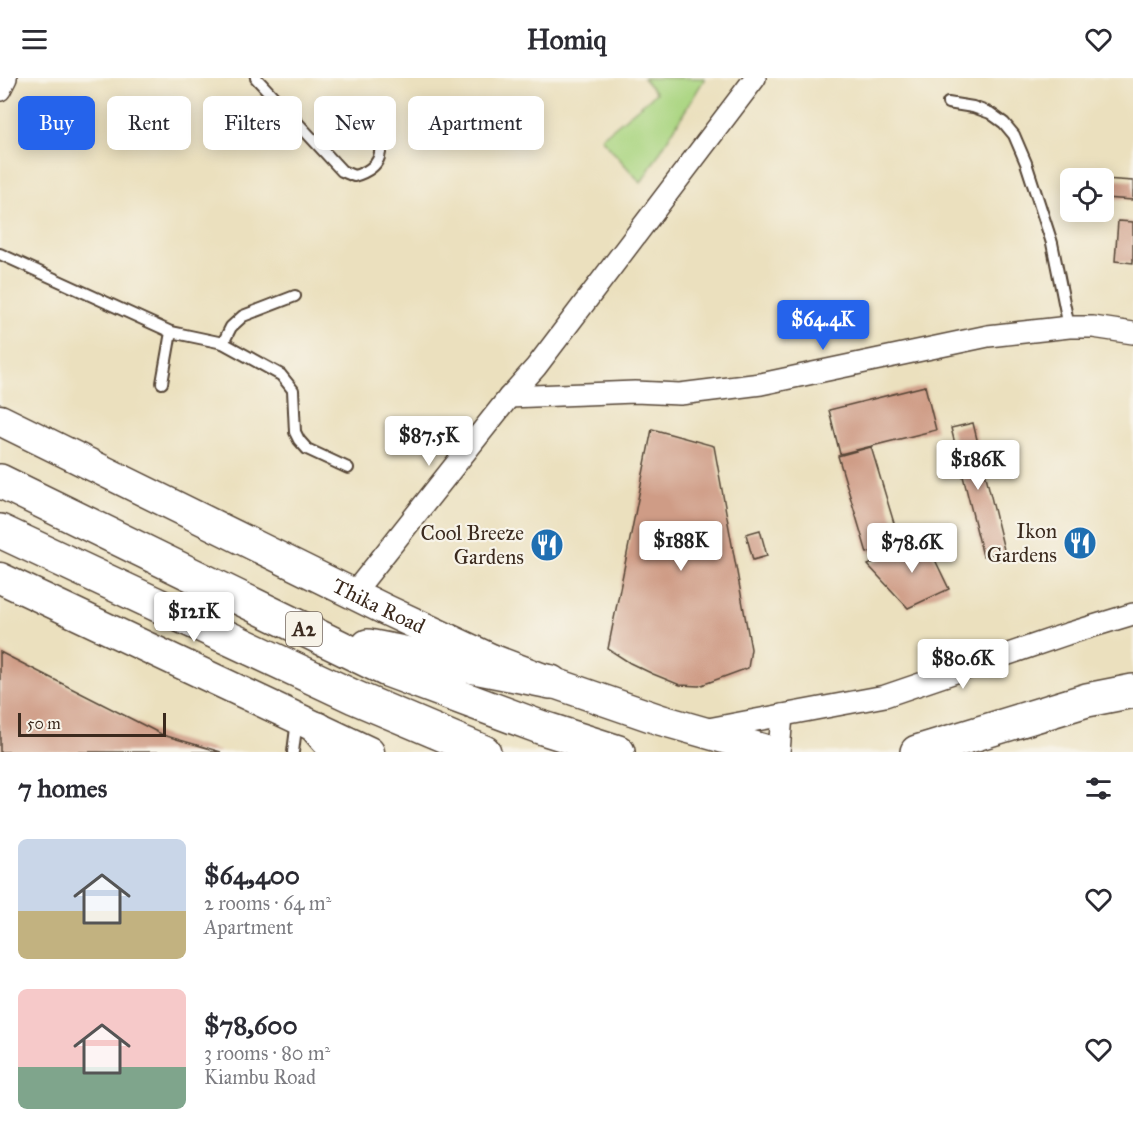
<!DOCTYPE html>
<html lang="en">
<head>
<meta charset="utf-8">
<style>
  :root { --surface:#fff; --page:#f7f7f7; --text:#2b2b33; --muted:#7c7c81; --accent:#2563eb }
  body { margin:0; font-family:"IM FELL Great Primer",serif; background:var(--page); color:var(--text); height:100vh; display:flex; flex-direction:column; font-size:22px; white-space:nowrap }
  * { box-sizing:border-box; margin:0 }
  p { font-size:20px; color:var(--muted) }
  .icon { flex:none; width:33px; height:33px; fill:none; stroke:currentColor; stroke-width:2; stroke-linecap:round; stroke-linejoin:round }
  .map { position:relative; height:674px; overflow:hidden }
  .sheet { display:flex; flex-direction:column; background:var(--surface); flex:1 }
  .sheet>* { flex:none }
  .hud { position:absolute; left:18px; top:18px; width:600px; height:54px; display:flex; gap:12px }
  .fabs { position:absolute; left:1060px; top:90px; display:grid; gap:12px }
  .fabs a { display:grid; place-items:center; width:54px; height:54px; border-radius:9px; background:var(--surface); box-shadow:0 3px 15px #0003; font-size:30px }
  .scale { position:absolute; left:18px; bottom:15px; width:148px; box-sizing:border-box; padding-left:6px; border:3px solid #3b2a1e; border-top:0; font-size:16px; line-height:21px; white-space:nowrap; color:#3b2a1e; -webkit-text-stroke:4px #f7f3e8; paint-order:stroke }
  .price { position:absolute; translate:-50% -51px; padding:0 14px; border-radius:6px; background:#fff; color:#222; font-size:20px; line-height:39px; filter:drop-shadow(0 2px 3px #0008) }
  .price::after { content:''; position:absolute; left:50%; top:36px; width:18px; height:14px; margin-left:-9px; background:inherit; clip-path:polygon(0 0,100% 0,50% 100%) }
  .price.active { background:var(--accent); color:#fff }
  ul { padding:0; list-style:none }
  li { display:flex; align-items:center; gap:18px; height:150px; padding:0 18px }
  li span { display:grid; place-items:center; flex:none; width:168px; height:120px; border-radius:9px; color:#555 }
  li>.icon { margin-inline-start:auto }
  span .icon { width:72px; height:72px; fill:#fffc; stroke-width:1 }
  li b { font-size:26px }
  h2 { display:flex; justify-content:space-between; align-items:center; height:72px; padding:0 18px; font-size:26px }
  .tag { padding:0 21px; border-radius:9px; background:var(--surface); box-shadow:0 3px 15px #0003; font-size:21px; line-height:54px }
  .tag.active { background:var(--accent); color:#fff }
  header { display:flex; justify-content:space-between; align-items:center; height:78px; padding:0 18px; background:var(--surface); font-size:27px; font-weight:800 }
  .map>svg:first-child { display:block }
  .green { fill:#aad581; stroke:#728050; stroke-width:1.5 }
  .building { fill:#cf9c86 }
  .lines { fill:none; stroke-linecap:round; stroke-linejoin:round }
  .service-casing { stroke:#554536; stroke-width:14 }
  .minor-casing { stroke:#554536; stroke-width:24 }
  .secondary-casing { stroke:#554536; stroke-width:33 }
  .trunk-casing { stroke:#554536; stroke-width:36 }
  .service { stroke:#fff; stroke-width:10 }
  .minor { stroke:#fff; stroke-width:21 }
  .secondary { stroke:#fff; stroke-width:30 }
  .trunk { stroke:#fff; stroke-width:33 }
  .labels { text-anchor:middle; stroke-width:4.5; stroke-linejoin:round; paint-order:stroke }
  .shield { fill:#f7f3e8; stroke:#73665b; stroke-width:1.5 }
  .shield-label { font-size:20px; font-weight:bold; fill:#3b2a1e }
  .poi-label { font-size:21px; fill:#3b2a1e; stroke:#f7f3e8; text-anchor:end }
  .street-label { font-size:21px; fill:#3b2a1e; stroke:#f7f3e8 }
</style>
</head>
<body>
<header><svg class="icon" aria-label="menu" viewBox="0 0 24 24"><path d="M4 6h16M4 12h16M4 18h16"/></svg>Homiq<svg class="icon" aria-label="heart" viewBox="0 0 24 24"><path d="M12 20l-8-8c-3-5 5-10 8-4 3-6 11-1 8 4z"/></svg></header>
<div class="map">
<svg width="1133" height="674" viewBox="0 0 1133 674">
  <rect width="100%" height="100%" fill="#f7f3e8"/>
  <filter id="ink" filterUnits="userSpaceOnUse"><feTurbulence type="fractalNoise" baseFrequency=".0167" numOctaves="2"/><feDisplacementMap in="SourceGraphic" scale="12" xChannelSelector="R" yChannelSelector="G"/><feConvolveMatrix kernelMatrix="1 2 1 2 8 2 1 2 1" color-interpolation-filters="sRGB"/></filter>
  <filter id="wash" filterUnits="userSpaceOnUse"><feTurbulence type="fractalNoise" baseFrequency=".008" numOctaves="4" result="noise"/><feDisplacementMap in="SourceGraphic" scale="24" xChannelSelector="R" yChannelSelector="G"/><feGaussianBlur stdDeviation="1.35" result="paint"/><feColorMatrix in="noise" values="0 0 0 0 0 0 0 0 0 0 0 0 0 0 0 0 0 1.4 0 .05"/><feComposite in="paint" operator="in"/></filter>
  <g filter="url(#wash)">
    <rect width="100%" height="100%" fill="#ebe0be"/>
    <polygon class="green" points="643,0 705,0 641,105 601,60 656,15"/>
    <g id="blocks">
      <g class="building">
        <polygon points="1104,101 1133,103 1133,122 1104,120"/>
        <polygon points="1118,143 1133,144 1133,185 1115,183"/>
        <polygon points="925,308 936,352 840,376 829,332"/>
        <polygon points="973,345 1006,480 998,482 996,475 983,478 951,350"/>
        <polygon points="652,351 714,368 751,571 748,590 699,608 680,607 653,596 630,585 608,571"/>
        <polygon points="871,369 900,465 867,475 838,378"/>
        <polygon points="760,452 767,478 753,482 746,456"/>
        <polygon points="925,461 949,511 908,530 868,487"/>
        <polygon points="0,574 163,657 221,674 0,674"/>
      </g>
    </g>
  </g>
  <g filter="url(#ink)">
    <use href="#blocks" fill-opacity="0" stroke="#554536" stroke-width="1.5"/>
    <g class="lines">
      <g class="service-casing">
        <g id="service">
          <path d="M256 0 342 93 354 98C385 89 382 73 378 46"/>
          <polyline points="948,25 973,29 990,35 1004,45 1014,57 1026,85 1052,165 1069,249"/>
          <polyline points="0,176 171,254 223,265 281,297 293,312 295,354 299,362 307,371 348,390"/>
          <polyline points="223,265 231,249 243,238 295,218"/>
          <polyline points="162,305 171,254"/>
          <polyline points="293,674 297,642"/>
        </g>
      </g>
      <g class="minor-casing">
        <g id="minor">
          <polyline points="0,12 6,0"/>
          <polyline points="509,319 635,314 680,316 761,306 988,258 1069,249 1093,249 1133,255"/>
          <polyline points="353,516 509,319 536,289 755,0"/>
          <polyline points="703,652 885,618 1067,556 1133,536"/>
          <polyline points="779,674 782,637"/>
        </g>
      </g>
      <g class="secondary-casing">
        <g id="secondary">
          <path id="s1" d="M0 342 386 532 491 581 551 604 661 642 773 674"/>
          <polyline points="0,500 369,674"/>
        </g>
      </g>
      <g class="trunk-casing">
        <g id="trunk">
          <polyline points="0,403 387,592 540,649 618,674"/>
          <polyline points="0,453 354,619 484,674"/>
          <polyline points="368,568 551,604"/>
          <polyline points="318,651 338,674"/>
          <polyline points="917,674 1087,622 1133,613"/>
        </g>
      </g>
      <use href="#service" class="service"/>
      <use href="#minor" class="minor"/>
      <use href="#secondary" class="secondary"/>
      <use href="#trunk" class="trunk"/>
    </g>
  </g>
  <defs>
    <g id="restaurant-disc" transform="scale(1.725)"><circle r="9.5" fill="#1f6fb2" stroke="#f7f3e8"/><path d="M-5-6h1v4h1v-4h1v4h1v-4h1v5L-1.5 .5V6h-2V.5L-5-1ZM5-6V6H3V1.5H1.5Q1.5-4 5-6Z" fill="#fff"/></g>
  </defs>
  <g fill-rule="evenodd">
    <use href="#restaurant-disc" x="1080" y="465"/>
    <use href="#restaurant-disc" x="547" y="467"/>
  </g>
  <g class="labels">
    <rect class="shield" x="286" y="534" width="36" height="34" rx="4.5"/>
    <g class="shield-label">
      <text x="304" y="558">A2</text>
    </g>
    <g class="poi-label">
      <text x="1057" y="460">Ikon<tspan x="1057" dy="24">Gardens</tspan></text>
      <text x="524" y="462">Cool Breeze<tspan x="524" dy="24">Gardens</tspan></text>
    </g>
    <g class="street-label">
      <text dy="7" stroke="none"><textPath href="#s1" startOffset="422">Thika Road</textPath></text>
    </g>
  </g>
</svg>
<div class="fabs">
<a><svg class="icon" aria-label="locate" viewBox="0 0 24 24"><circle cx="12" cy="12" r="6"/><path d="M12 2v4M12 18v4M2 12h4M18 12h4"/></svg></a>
</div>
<div class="scale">50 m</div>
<b class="price active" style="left:823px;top:273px">$64.4K</b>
<b class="price" style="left:429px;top:389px">$87.5K</b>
<b class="price" style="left:978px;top:413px">$186K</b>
<b class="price" style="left:681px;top:494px">$188K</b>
<b class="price" style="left:912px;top:496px">$78.6K</b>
<b class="price" style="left:194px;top:565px">$121K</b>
<b class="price" style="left:963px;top:612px">$80.6K</b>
<div class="hud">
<a class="tag active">Buy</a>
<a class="tag">Rent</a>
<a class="tag">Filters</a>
<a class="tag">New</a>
<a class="tag">Apartment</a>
</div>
</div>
<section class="sheet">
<h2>7 homes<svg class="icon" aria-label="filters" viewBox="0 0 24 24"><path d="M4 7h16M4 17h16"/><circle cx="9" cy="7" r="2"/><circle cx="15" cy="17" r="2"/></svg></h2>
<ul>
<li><span style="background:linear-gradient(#c9d6e8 60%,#c2b280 0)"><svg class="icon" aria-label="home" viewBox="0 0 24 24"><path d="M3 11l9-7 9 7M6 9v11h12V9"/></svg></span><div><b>$64,400</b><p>2 rooms · 64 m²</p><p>Apartment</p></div><svg class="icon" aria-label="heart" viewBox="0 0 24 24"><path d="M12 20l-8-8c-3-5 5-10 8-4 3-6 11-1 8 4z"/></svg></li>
<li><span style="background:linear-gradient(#f6c9c9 65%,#7fa58c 0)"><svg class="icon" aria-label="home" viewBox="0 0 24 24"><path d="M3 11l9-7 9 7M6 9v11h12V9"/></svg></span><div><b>$78,600</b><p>3 rooms · 80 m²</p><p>Kiambu Road</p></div><svg class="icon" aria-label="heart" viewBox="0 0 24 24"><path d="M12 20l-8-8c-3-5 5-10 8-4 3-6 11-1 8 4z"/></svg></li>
</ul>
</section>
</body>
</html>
